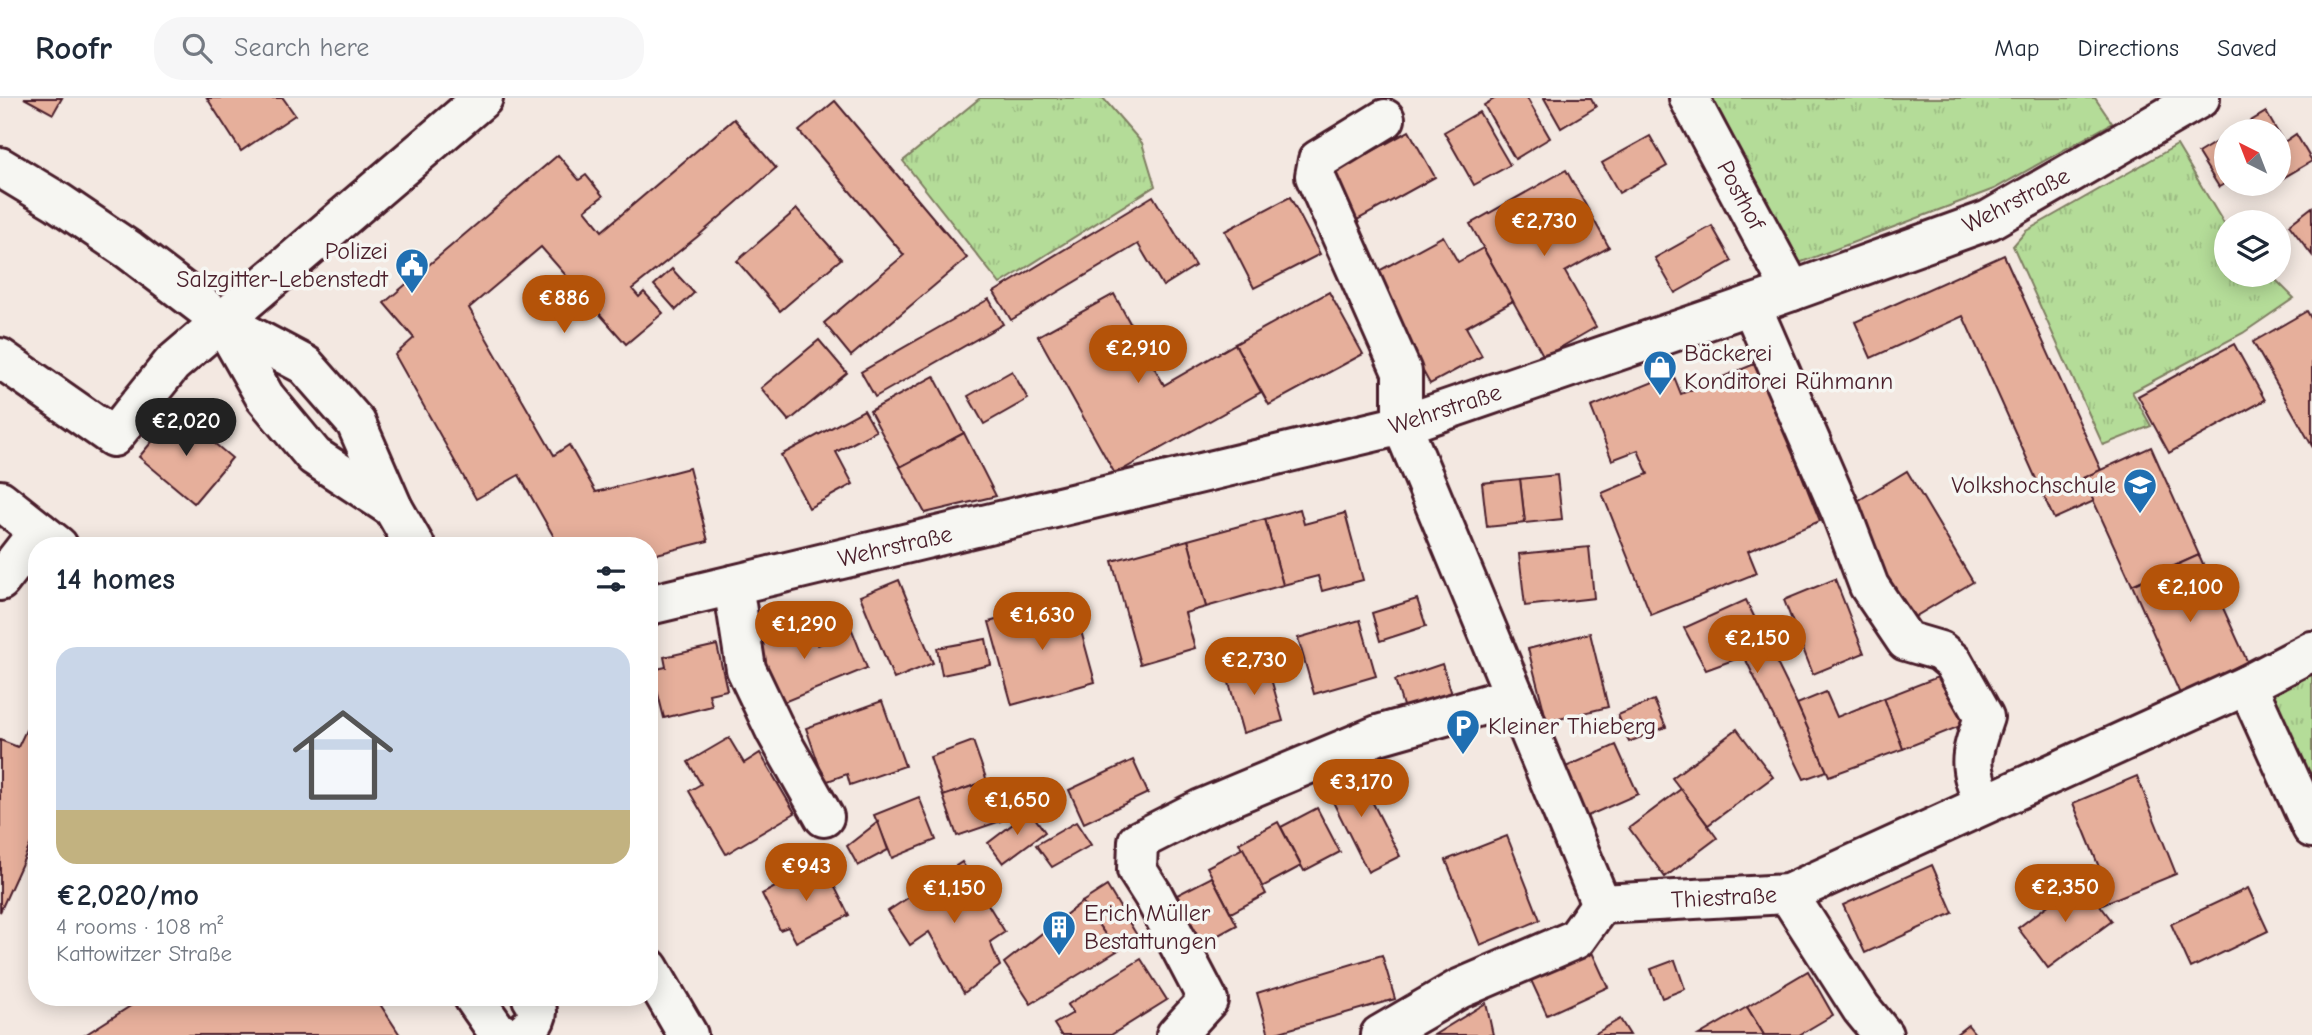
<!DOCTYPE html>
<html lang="en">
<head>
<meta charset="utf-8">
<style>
  :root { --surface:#fff; --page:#f6f6f7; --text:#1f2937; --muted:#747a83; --line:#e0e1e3; --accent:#b45309 }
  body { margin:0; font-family:"Comic Neue",sans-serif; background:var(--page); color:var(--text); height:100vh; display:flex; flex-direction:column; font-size:26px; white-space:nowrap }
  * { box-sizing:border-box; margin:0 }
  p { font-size:23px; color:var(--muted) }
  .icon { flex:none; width:38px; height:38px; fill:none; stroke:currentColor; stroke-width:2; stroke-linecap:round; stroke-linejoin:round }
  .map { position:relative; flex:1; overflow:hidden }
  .details { position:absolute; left:28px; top:439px; width:630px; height:469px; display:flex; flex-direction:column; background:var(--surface); border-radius:28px; box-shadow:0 4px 18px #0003 }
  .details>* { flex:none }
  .needle { width:46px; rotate:318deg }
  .buttons { position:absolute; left:2214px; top:21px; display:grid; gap:14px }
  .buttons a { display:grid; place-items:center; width:77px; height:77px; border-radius:50%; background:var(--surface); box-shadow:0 4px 18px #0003; font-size:35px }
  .price { position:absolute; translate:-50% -60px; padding:0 16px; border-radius:24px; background:var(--accent); color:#fff; font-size:23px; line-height:46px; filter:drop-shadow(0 2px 4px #0008) }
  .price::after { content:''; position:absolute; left:50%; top:42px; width:21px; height:16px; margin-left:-10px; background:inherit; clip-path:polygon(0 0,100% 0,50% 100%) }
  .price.on { background:#222; color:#fff }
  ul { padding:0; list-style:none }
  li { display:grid; align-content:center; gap:14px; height:371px; padding:0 28px }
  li+li { border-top:2px solid var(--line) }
  li span { display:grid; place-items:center; height:217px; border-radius:21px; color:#555 }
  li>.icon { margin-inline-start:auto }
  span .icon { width:126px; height:126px; fill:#fffc; stroke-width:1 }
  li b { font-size:30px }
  h2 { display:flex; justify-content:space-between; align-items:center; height:84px; padding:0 28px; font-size:30px }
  header { display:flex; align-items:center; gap:42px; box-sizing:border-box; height:98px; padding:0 35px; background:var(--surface); border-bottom:2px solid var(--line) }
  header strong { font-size:33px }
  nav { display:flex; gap:38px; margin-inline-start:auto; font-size:24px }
  .search { width:490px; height:63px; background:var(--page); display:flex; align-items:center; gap:18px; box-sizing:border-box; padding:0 24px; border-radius:28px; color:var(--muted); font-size:26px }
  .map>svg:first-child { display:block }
  .grass { fill:url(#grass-tufts); stroke:#7f7e62; stroke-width:2 }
  .building { fill:#e6af9b; stroke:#4a1f2b; stroke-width:2 }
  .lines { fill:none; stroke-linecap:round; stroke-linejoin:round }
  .minor-casing { stroke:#4a1f2b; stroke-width:44 }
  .minor { stroke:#f6f6f2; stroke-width:38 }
  .labels { text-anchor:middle; stroke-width:7; stroke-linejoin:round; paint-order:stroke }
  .street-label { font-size:24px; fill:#4a1f2b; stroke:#f6f6f2 }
  .poi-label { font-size:24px; fill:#4a1f2b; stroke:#f6f6f2; text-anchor:start }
</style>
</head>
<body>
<header>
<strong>Roofr</strong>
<div class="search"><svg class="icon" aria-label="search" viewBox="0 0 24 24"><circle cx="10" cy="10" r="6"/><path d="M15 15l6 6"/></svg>Search here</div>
<nav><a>Map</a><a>Directions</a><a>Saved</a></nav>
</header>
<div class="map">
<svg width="2312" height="937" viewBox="0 0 2312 937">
  <defs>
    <pattern id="grass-tufts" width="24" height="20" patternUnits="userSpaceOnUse" patternTransform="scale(1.75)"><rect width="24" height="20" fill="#b4dc98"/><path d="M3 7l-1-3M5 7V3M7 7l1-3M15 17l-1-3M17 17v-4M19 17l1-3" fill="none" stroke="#9cbc83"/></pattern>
  </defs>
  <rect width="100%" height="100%" fill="#f3e8e1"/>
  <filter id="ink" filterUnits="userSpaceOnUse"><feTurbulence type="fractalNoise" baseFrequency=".0143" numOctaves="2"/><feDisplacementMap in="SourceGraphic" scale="14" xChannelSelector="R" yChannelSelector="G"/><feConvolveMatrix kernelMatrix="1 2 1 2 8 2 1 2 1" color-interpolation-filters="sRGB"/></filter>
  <g filter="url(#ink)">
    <g class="grass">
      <polygon points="980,0 1103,0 1142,45 1155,88 1000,186 903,63"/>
      <polygon points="1711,0 2095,0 2112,25 1994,91 1799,165"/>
      <polygon points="2177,47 2226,129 2226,177 2271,177 2294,200 2243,235 2132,294 2151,328 2103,347 2013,148 2026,133"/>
      <polygon points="2312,553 2312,730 2247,587"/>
    </g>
    <g class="building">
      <polygon points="24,0 62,0 53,16"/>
      <polygon points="207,0 283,0 295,17 241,53"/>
      <polygon points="1496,0 1527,0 1550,40 1515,61 1484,7"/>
      <polygon points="1544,0 1591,0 1596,9 1561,30"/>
      <polygon points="835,3 967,160 851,258 824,225 904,157 799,33"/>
      <polygon points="1479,14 1510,67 1474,87 1444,34"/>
      <polygon points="2266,14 2277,33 2234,33"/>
      <polygon points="734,21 776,70 697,139 632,191 639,199 644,194 663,215 626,246 541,149 469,210 554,357 569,347 596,394 689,370 708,443 649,458 649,448 559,448 519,377 476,401 395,257 414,240 384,205 558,57 579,82 586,77 603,98 585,112 602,133"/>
      <polygon points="1409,33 1435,79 1350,126 1325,79"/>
      <polygon points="2278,35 2284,44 2296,36 2312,63 2278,83"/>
      <polygon points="1650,38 1667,68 1619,95 1602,65"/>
      <polygon points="2226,38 2226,85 2219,89 2198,55"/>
      <polygon points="1566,72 1609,149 1565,174 1596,229 1544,259 1470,126"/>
      <polygon points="1153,98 1195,168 1163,188 1138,146 1011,222 994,194"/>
      <polygon points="1290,99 1320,156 1254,190 1225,133"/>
      <polygon points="2312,109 2312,157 2289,127"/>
      <polygon points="797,111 841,161 780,213 737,163"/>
      <polygon points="1712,128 1732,163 1675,195 1655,160"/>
      <polygon points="1443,138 1458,164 1483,150 1513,203 1466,229 1482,258 1430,286 1385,205 1375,175"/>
      <polygon points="2004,157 2101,372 2083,380 2094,403 2054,421 1963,218 1871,260 1855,224"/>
      <polygon points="672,171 694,195 676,212 654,187"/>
      <polygon points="1329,194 1363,256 1269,307 1235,246"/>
      <polygon points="1114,196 1164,287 1235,246 1261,294 1115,376 1038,238"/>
      <polygon points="989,201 1003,226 875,299 861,274"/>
      <polygon points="2307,213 2312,222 2312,348 2253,244"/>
      <polygon points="819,242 847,275 789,323 761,290"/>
      <polygon points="2234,246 2265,302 2169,355 2138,298"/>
      <polygon points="1757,265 1820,423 1748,453 1757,475 1651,517 1602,395 1648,376 1638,352 1612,362 1591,309 1673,276 1681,296"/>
      <polygon points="1012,273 1028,301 984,326 968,298"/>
      <polygon points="934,278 964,335 900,369 870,313"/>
      <polygon points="864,312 876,333 836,354 853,386 809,410 781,357"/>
      <polygon points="177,314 232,360 194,405 139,359"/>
      <polygon points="964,335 996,398 925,415 900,369"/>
      <polygon points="2151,349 2199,457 2132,487 2083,380"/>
      <polygon points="1907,373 1973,484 1911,521 1846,410"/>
      <polygon points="1557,377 1562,421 1525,425 1520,381"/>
      <polygon points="1520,381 1525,425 1487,429 1482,385"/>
      <polygon points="1300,411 1304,426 1345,415 1363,482 1322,493 1318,478 1283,487 1265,421"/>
      <polygon points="1265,421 1283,487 1206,509 1188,442"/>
      <polygon points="1188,442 1206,509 1185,515 1195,550 1140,566 1112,463"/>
      <polygon points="1589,449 1594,500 1525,508 1519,456"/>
      <polygon points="2199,457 2248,565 2180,596 2132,487"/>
      <polygon points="1835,481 1864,555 1813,576 1784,502"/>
      <polygon points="899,482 933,565 894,581 860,498"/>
      <polygon points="1072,500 1095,584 1012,607 989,524"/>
      <polygon points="1417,501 1426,528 1380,543 1372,515"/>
      <polygon points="1746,502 1797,606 1827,673 1804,681 1744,558 1706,572 1684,530"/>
      <polygon points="808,522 818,547 852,532 867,570 774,608 749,546"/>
      <polygon points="1360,522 1376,578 1314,596 1298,540"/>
      <polygon points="1590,535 1608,609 1547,624 1528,551"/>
      <polygon points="986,541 991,567 942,577 937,550"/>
      <polygon points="717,547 727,592 709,596 712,608 664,620 652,572 666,569 664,559"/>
      <polygon points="1266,563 1283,623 1243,635 1226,574"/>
      <polygon points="1442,566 1452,596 1404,611 1395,582"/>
      <polygon points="1948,575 1968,625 1903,651 1884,600"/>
      <polygon points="1826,594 1837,619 1884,600 1903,651 1829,678 1797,606"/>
      <polygon points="1654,602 1666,629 1629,644 1618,617"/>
      <polygon points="882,603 905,668 850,687 847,676 825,684 806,630"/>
      <polygon points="1737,631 1773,679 1708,727 1672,680"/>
      <polygon points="26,632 37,636 37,732 0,814 0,642 18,649"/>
      <polygon points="729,640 744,665 760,655 795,715 726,756 689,693 701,686 688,664"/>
      <polygon points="973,643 987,683 943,698 930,659"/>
      <polygon points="1616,647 1638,696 1583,720 1561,671"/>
      <polygon points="1133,662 1148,695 1084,725 1069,692"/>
      <polygon points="1354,668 1400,758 1368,774 1323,684"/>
      <polygon points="2137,678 2176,776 2100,807 2081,782 2101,774 2073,705"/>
      <polygon points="987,683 1001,723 957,738 943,698"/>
      <polygon points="1681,691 1717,740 1665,779 1629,730"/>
      <polygon points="919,699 936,742 892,760 874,717"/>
      <polygon points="1317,710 1340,754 1304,773 1281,729"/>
      <polygon points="1030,713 1045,734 1003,765 988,745"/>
      <polygon points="878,724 888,752 858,768 847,748"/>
      <polygon points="1076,724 1091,747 1052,769 1036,747"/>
      <polygon points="1278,724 1301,768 1262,789 1239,745"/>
      <polygon points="1507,738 1540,822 1480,847 1446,762"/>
      <polygon points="1243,750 1266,796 1231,815 1207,769"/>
      <polygon points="822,764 849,817 796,844 788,829 780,832 762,796"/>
      <polygon points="962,764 1005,834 990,844 1000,868 964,895 929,834 910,847 888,813"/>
      <polygon points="1932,767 1953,815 1865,855 1843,807"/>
      <polygon points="1212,779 1237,827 1202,846 1177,797"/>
      <polygon points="2081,782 2112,823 2048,870 2018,830"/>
      <polygon points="1107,788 1138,839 1117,853 1082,804"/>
      <polygon points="2248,790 2268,833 2191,870 2171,826"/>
      <polygon points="1082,804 1117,853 1031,906 1004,865"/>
      <polygon points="1591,852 1608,889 1547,917 1530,880"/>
      <polygon points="1382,857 1395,901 1269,937 1257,895"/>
      <polygon points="1141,861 1167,902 1111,937 1061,937 1054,926 1073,915 1067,907"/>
      <polygon points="1675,862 1685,891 1662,900 1651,871"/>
      <polygon points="1808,873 1833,917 1799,937 1764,937 1747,909"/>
      <polygon points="143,900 376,900 400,937 85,937"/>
      <polygon points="1486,905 1493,937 1434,937"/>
      <polygon points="1747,909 1764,937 1699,937"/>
      <polygon points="1620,921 1630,937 1593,937"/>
      <polygon points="1968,927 1976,937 1955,937"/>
    </g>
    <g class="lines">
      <g class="minor-casing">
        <g id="minor">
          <polyline points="1689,0 1792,193"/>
          <polyline points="1385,21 1318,62 1315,78 1402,274 1402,327 1601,806 1788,796 2247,587 2312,553"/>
          <polyline points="0,69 58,104 129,152 222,223 305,267 356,325 393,410 415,448"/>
          <path d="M1751 207 1841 414 1869 488 1906 543 1940 553 1953 564 1984 619C1970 660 1967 665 1984 706"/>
          <polyline points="222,223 265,299 314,358 393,410"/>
          <polyline points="0,260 113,339 172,266 483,0"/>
          <polyline points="0,402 58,448"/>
          <polyline points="0,483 39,433"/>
          <polyline points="733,487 746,571 776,634 824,719"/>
          <polyline points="649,507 1402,327 1792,193 1989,122 2200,0"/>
          <polyline points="2247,587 2312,730"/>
          <polyline points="1788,796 1861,910 1883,937"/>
          <polyline points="649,870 688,937"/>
          <polyline points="474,900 497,933 505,937"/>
          <path d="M520 937C534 927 543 916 532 900"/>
          <polyline points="1176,937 1208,902 1153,797 1137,772 1138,743 1201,711 1378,637 1515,598"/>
          <polyline points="1380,937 1459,891 1576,841 1601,806"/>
        </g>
      </g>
      <use href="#minor" class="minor"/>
    </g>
  </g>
  <defs>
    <g id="civic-pin" transform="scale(1.75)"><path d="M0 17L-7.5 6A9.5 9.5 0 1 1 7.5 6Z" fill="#1f6fb2" stroke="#f6f6f2"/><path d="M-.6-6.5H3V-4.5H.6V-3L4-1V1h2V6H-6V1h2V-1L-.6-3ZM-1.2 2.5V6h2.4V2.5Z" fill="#fff"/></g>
    <g id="shop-pin" transform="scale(1.75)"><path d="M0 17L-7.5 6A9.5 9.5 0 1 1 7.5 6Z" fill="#1f6fb2" stroke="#f6f6f2"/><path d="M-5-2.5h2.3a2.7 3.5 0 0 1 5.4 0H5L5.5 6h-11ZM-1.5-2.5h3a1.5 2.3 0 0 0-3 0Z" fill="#fff"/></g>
    <g id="university-pin" transform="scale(1.75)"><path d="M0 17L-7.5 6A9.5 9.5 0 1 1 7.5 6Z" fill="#1f6fb2" stroke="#f6f6f2"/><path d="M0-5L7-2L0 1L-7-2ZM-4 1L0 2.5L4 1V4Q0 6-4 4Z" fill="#fff"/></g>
    <g id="parking-pin" transform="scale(1.75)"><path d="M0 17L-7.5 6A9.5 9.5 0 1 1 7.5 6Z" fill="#1f6fb2" stroke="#f6f6f2"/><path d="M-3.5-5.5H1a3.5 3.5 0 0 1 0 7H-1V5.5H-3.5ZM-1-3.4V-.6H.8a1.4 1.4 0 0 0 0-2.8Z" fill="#fff"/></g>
    <g id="building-pin" transform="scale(1.75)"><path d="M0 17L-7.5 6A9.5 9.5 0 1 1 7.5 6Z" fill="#1f6fb2" stroke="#f6f6f2"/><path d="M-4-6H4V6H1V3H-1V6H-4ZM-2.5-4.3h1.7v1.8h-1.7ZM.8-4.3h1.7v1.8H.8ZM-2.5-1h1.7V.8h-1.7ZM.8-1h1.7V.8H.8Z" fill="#fff"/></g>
  </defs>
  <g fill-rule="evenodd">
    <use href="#civic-pin" x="412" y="167"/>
    <use href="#shop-pin" x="1660" y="269"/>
    <use href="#university-pin" x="2140" y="387"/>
    <use href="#parking-pin" x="1463" y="628"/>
    <use href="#building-pin" x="1059" y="829"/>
  </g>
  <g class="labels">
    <g class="street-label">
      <text transform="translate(1741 97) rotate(62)" y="8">Posthof</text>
      <text transform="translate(2016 102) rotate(-27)" y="8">Wehrstraße</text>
      <text transform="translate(1445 311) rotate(-18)" y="8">Wehrstraße</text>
      <text transform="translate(895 448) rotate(-13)" y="8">Wehrstraße</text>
      <text transform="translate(1724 799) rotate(-3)" y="8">Thiestraße</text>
    </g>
    <g class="poi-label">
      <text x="388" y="161" text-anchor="end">Polizei<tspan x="388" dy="28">Salzgitter-Lebenstedt</tspan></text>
      <text x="1684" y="263">Bäckerei<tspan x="1684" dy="28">Konditorei Rühmann</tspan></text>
      <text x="2116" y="395" text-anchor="end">Volkshochschule</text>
      <text x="1488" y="636">Kleiner Thieberg</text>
      <text x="1084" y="823">Erich Müller<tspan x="1084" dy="28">Bestattungen</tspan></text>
    </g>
  </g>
</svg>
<div class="buttons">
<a><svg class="needle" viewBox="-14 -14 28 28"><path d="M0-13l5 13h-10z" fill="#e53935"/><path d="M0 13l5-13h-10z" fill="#747a83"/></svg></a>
<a><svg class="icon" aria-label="layers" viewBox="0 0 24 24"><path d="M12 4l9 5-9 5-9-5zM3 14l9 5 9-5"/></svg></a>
</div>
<b class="price" style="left:1544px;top:160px">€2,730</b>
<b class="price" style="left:564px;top:237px">€886</b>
<b class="price" style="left:1138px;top:287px">€2,910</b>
<b class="price on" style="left:186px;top:360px">€2,020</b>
<b class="price" style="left:2190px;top:526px">€2,100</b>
<b class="price" style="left:1042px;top:554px">€1,630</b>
<b class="price" style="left:804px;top:563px">€1,290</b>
<b class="price" style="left:1757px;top:577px">€2,150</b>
<b class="price" style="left:1254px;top:599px">€2,730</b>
<b class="price" style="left:1361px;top:721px">€3,170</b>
<b class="price" style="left:1017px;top:739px">€1,650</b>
<b class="price" style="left:806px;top:805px">€943</b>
<b class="price" style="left:2065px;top:826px">€2,350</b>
<b class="price" style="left:954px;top:827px">€1,150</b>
<section class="details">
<h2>14 homes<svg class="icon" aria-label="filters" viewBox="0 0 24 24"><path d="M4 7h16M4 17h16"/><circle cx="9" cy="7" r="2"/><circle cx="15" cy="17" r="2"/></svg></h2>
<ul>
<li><span style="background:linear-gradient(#c9d6e8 75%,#c2b280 0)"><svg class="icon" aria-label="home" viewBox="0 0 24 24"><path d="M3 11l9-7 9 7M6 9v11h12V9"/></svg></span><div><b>€2,020/mo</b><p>4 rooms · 108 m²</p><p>Kattowitzer Straße</p></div></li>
</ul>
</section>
</div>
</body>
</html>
